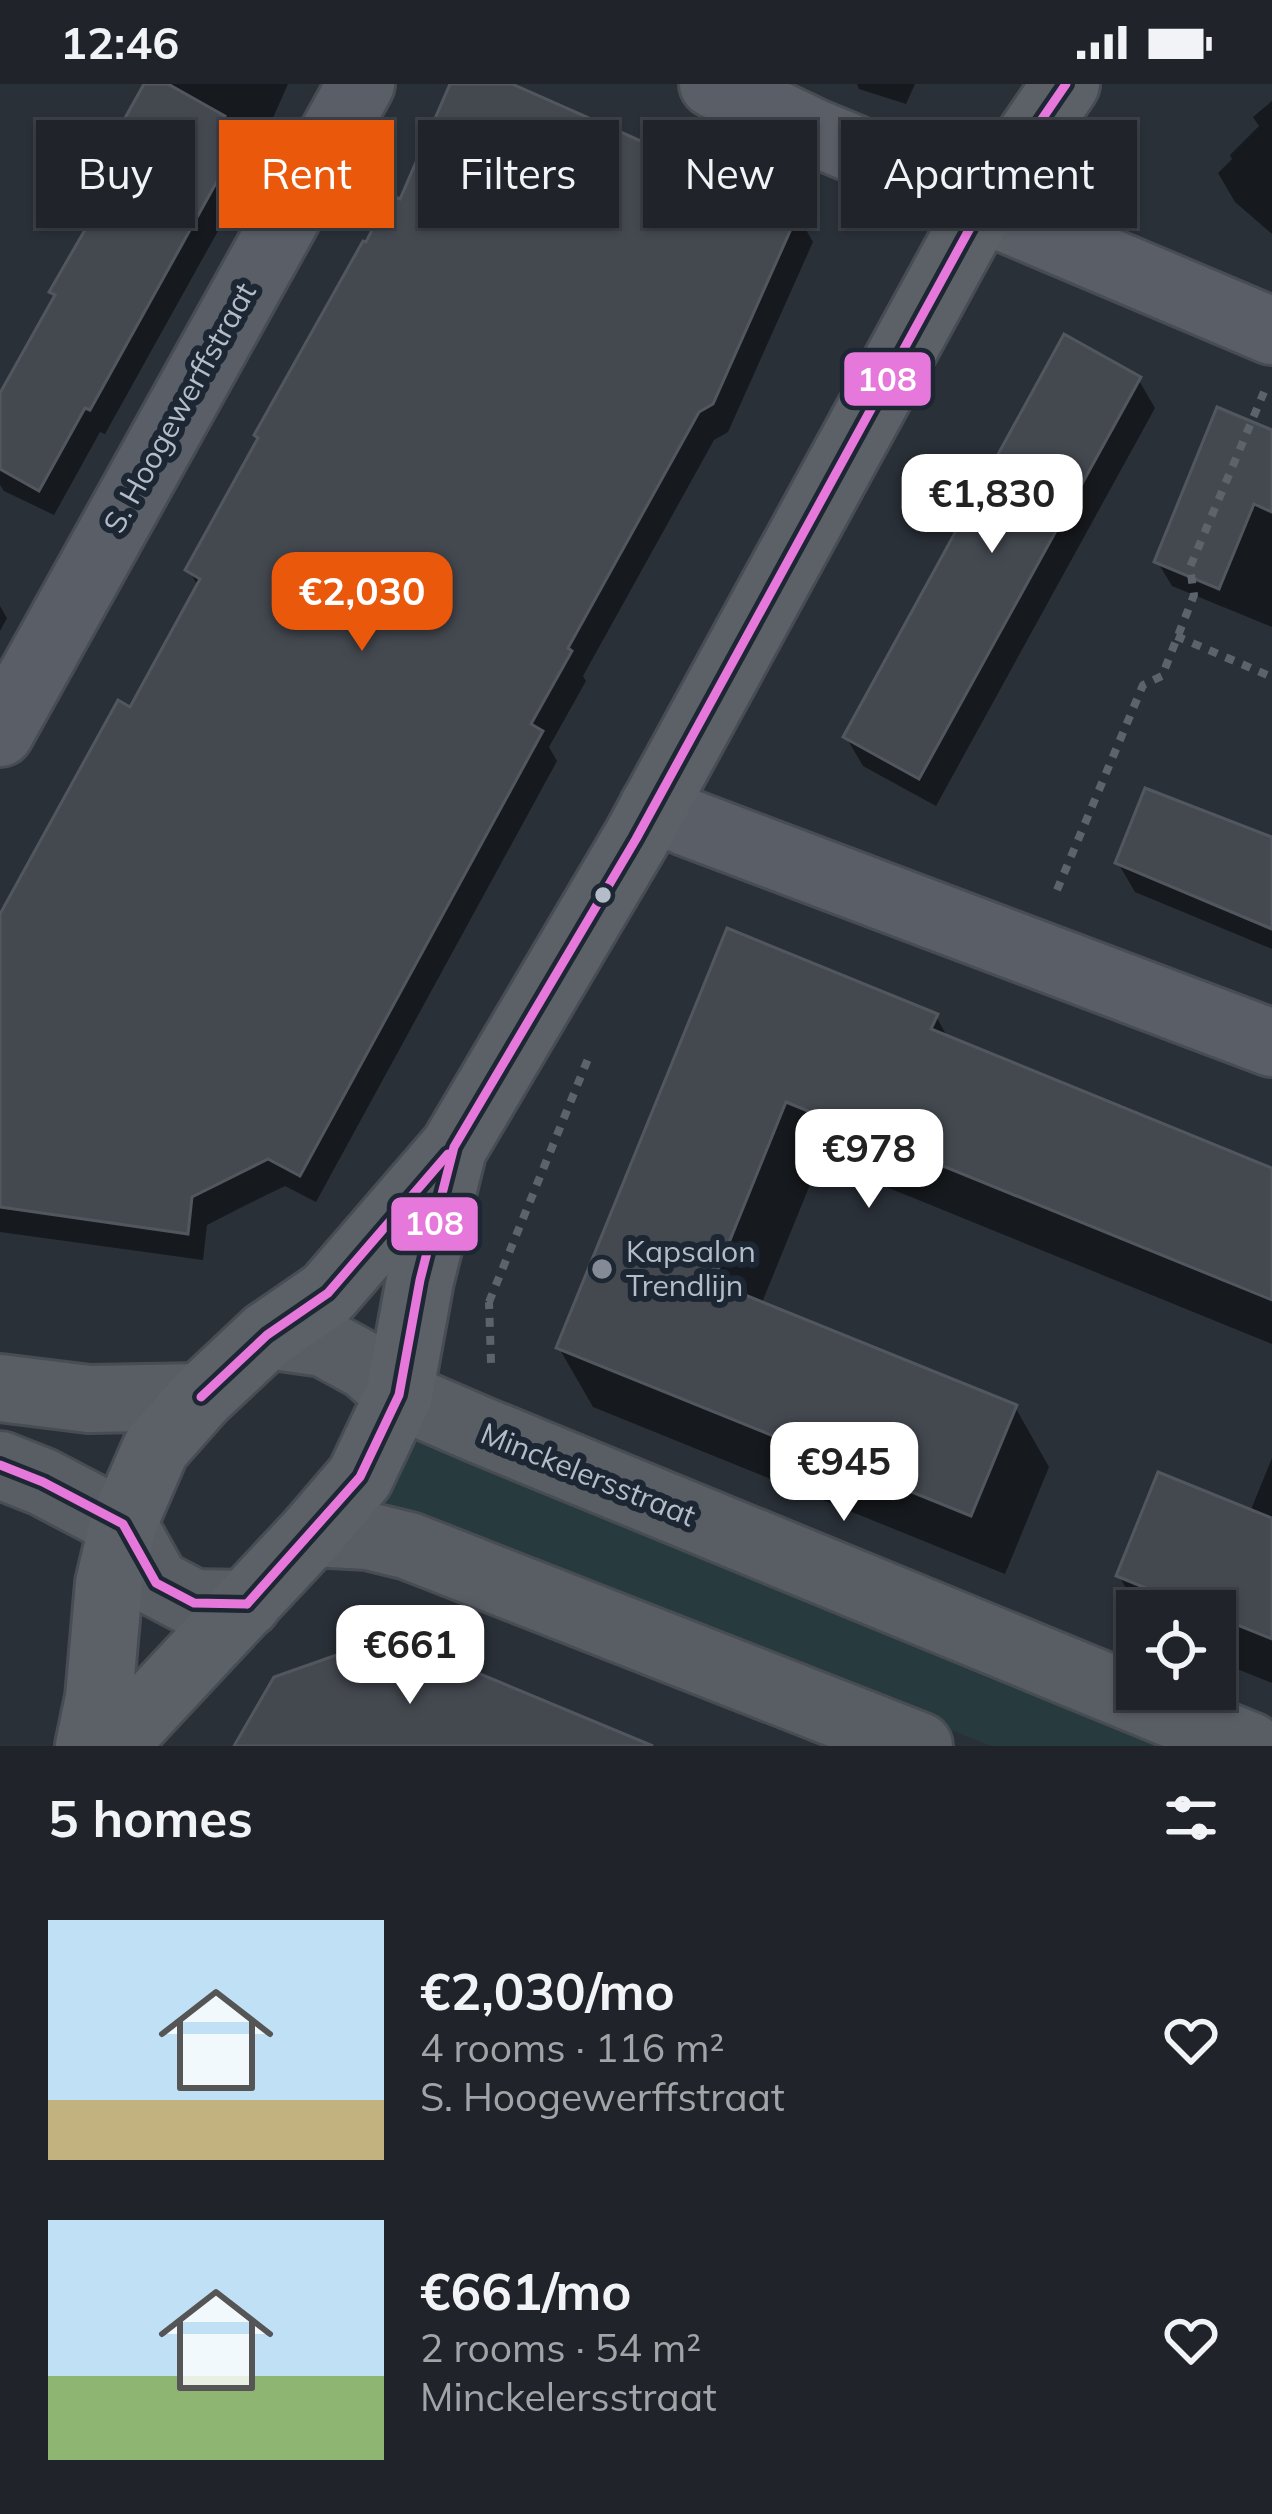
<!DOCTYPE html>
<html lang="en">
<head>
<meta charset="utf-8">
<style>
  :root { --surface:#20242a; --page:#282c32; --text:#f1f3f6; --muted:#a2a4a8; --line:#3d4147; --accent:#ea580c }
  body { margin:0; font-family:Mulish,sans-serif; background:var(--page); color:var(--text); height:100vh; display:flex; flex-direction:column; font-size:45px; white-space:nowrap }
  * { box-sizing:border-box; margin:0 }
  p { font-size:39px; color:var(--muted) }
  .icon { flex:none; width:66px; height:66px; fill:none; stroke:currentColor; stroke-width:2; stroke-linecap:round; stroke-linejoin:round }
  .map { position:relative; height:1662px; overflow:hidden }
  .side { display:flex; flex-direction:column; background:var(--surface); flex:1 }
  .side>* { flex:none }
  .top-card { position:absolute; left:36px; top:36px; width:1200px; height:108px; display:flex; gap:24px }
  .controls { position:absolute; left:1116px; top:1506px; display:grid; gap:24px }
  .controls a { display:grid; place-items:center; width:120px; height:120px; border-radius:0px; background:var(--surface); box-shadow:0 3px 9px #0004,0 0 0 3px var(--line); font-size:60px }
  .price { position:absolute; translate:-50% -102px; padding:0 27px; border-radius:24px; background:#fff; color:#222; font-size:39px; line-height:78px; filter:drop-shadow(0 3px 6px #0008) }
  .price::after { content:''; position:absolute; left:50%; top:72px; width:36px; height:27px; margin-left:-18px; background:inherit; clip-path:polygon(0 0,100% 0,50% 100%) }
  .price.active { background:var(--accent); color:#fff }
  ul { padding:0; list-style:none }
  li { display:flex; align-items:center; gap:36px; height:300px; padding:0 48px }
  li span { display:grid; place-items:center; flex:none; width:336px; height:240px; border-radius:0px; color:#555 }
  li>.icon { margin-inline-start:auto }
  span .icon { width:144px; height:144px; fill:#fffc; stroke-width:1 }
  li b { font-size:51px }
  h2 { display:flex; justify-content:space-between; align-items:center; height:144px; padding:0 48px; font-size:51px }
  .pill { padding:0 42px; border-radius:0px; background:var(--surface); box-shadow:0 3px 9px #0004,0 0 0 3px var(--line); font-size:42px; line-height:108px }
  .pill.active { background:var(--accent); color:#fff }
  .status { display:flex; justify-content:space-between; align-items:center; height:84px; padding:0 60px; background:var(--surface); direction:ltr }
  .status svg { height:33px; fill:currentColor }
  .map>svg:first-child { display:block }
  .green { fill:#273a3e }
  .shadow { fill:#0007 }
  .building { fill:#444950; stroke:#52575f; stroke-width:3 }
  .lines { fill:none; stroke-linecap:round; stroke-linejoin:round }
  .minor-casing { stroke:#484c53; stroke-width:72 }
  .secondary-casing { stroke:#484c53; stroke-width:72 }
  .primary-casing { stroke:#484c55; stroke-width:72 }
  .path { stroke:#5d636a; stroke-width:8; stroke-dasharray:9 9; stroke-linecap:butt }
  .minor { stroke:#5a5e66; stroke-width:66 }
  .secondary { stroke:#595d64; stroke-width:66 }
  .primary { stroke:#5c6168; stroke-width:66 }
  .bus-1-casing { stroke:#1d2633; stroke-width:18 }
  .bus-1 { stroke:#e677db; stroke-width:9 }
  .bus-dot { fill:#b4bcc9; stroke:#1d2633; stroke-width:4.5 }
  .poi-dot { fill:#848b96; stroke:#1d2633; stroke-width:4.5 }
  .labels { text-anchor:middle; stroke-width:12; stroke-linejoin:round; paint-order:stroke }
  .street-label { font-size:30px; fill:#b4bcc9; stroke:#1d2633 }
  .poi-label { font-size:30px; fill:#b4bcc9; stroke:#1d2633; text-anchor:start }
  .line-badge { stroke:#1d2633; stroke-width:4.5 }
  .badge-label { font-size:33px; text-anchor:middle; font-weight:bold; fill:#fff }
</style>
</head>
<body>
<div class="status"><b>12:46</b><svg viewBox="0 0 49 12"><path d="M0 12V9h3v3zM5 12V6h3v6zM10 12V3h3v9zM15 12V0h3v12zM26 1h20v11H26zM47 4h2v5h-2z"/></svg></div>
<div class="map">
<svg width="1272" height="1662" viewBox="0 0 1272 1662">
  <rect width="100%" height="100%" fill="#2a3038"/>
  <polygon class="green" points="420,1354 1180,1662 991,1662 377,1416"/>
  <g class="shadow">
    <polygon points="147,0 288,0 256,72 258,75 105,350 100,348 54,431 4,407 0,401 0,315 57,215 52,208 133,60 123,43"/>
    <polygon points="467,0 503,0 797,130 813,158 728,348 714,356 583,592 586,597 549,663 557,677 316,1118 285,1102 246,1121 207,1141 203,1176 0,1148 0,837 131,627 199,504 189,486 401,119"/>
    <polygon points="857,0 915,0 906,20 859,5"/>
    <polygon points="1272,17 1272,150 1235,118 1218,89 1232,75 1230,71 1259,42 1253,33"/>
    <polygon points="1138,295 1155,324 936,722 863,682 846,653"/>
    <polygon points="1272,347 1272,543 1172,502 1157,477"/>
    <polygon points="0,522 7,534 0,547"/>
    <polygon points="1272,758 1272,865 1135,808 1118,779"/>
    <polygon points="728,848 936,932 949,956 1272,1087 1272,1260 820,1076 761,1221 1015,1323 1049,1383 1005,1490 593,1323 559,1264"/>
    <polygon points="1272,1374 1272,1599 1215,1576 1215,1527 1139,1527 1119,1492 1250,1428"/>
  </g>
  <g class="building">
    <polygon points="144,0 168,0 225,32 224,34 245,47 90,326 85,324 39,407 0,385 0,309 55,211 49,208 100,120 97,119 134,51 120,43"/>
    <polygon points="450,0 512,0 799,127 713,320 699,328 568,564 572,567 531,640 543,647 300,1092 268,1075 192,1113 188,1150 0,1123 0,830 118,616 130,623 200,495 185,486 258,354 254,351 363,157 366,158 390,111 400,115"/>
    <polygon points="1064,250 1141,293 919,695 843,653"/>
    <polygon points="1217,323 1272,346 1272,428 1254,420 1219,505 1154,478"/>
    <polygon points="1145,704 1272,753 1272,845 1115,779"/>
    <polygon points="727,844 938,930 931,945 1272,1084 1272,1216 786,1018 713,1198 1017,1321 971,1432 556,1264"/>
    <polygon points="1158,1388 1272,1434 1272,1555 1215,1532 1215,1527 1202,1527 1116,1492"/>
    <polygon points="385,1554 394,1554 653,1662 234,1662 274,1593"/>
  </g>
  <g class="lines">
    <g class="minor-casing">
      <g id="minor">
        <polyline points="713,0 813,48 934,98 981,124 1272,247"/>
        <polyline points="0,649 361,0"/>
        <polyline points="653,723 686,738 1272,959"/>
      </g>
    </g>
    <g class="secondary-casing">
      <g id="secondary">
        <polyline points="267,1251 324,1259 366,1282 399,1311 480,1346 1250,1662"/>
        <polyline points="0,1304 89,1315 201,1313"/>
        <polyline points="0,1381 43,1398 123,1440 156,1499 194,1519 247,1520"/>
        <polyline points="312,1449 368,1452 409,1462 919,1662"/>
      </g>
    </g>
    <g class="primary-casing">
      <g id="primary">
        <polyline points="89,1662 99,1614 109,1500 123,1440 156,1364 201,1313 267,1251 328,1209 454,1063 636,755 981,124 1066,0"/>
        <polyline points="113,1662 312,1449 360,1393 399,1311 420,1196 451,1073"/>
      </g>
    </g>
    <g class="path">
      <polyline points="1176,552 1272,593"/>
      <polyline points="1057,806 1143,601 1162,592 1194,511 1190,483 1264,308"/>
      <polyline points="487,1218 489,1218 491,1279"/>
      <polyline points="489,1218 590,970"/>
    </g>
    <use href="#minor" class="minor"/>
    <use href="#secondary" class="secondary"/>
    <use href="#primary" class="primary"/>
    <g class="bus-1-casing">
      <g id="bus-1">
        <polyline points="201,1313 267,1251 328,1209 448,1070"/>
        <polyline points="0,1381 43,1398 123,1440 156,1499 194,1519 247,1520"/>
        <polyline points="247,1520 360,1393 399,1311 420,1196 454,1063 636,755 981,124 1066,0"/>
      </g>
    </g>
    <use href="#bus-1" class="bus-1"/>
  </g>
  <circle class="bus-dot" cx="603" cy="811" r="10"/>
  <circle class="poi-dot" cx="602" cy="1185" r="12"/>
  <g class="labels">
    <g class="street-label">
      <text transform="translate(180 324) rotate(-61)" y="10">S. Hoogewerffstraat</text>
      <text transform="translate(588 1391) rotate(22)" y="10">Minckelersstraat</text>
    </g>
    <g class="poi-label">
      <text x="626" y="1178">Kapsalon<tspan x="626" dy="34">Trendlijn</tspan></text>
    </g>
  </g>
  <g class="line-badge">
    <rect x="842" y="266" width="91" height="58" rx="12" fill="#e677db"/>
    <rect x="389" y="1111" width="91" height="58" rx="12" fill="#e677db"/>
  </g>
  <g class="badge-label">
    <text x="887" y="307">108</text>
    <text x="434" y="1151">108</text>
  </g>
</svg>
<div class="controls">
<a><svg class="icon" aria-label="locate" viewBox="0 0 24 24"><circle cx="12" cy="12" r="6"/><path d="M12 2v4M12 18v4M2 12h4M18 12h4"/></svg></a>
</div>
<b class="price" style="left:992px;top:472px">€1,830</b>
<b class="price active" style="left:362px;top:570px">€2,030</b>
<b class="price" style="left:869px;top:1127px">€978</b>
<b class="price" style="left:844px;top:1440px">€945</b>
<b class="price" style="left:410px;top:1623px">€661</b>
<div class="top-card">
<a class="pill">Buy</a>
<a class="pill active">Rent</a>
<a class="pill">Filters</a>
<a class="pill">New</a>
<a class="pill">Apartment</a>
</div>
</div>
<section class="side">
<h2>5 homes<svg class="icon" aria-label="filters" viewBox="0 0 24 24"><path d="M4 7h16M4 17h16"/><circle cx="9" cy="7" r="2"/><circle cx="15" cy="17" r="2"/></svg></h2>
<ul>
<li><span style="background:linear-gradient(#bfe0f5 75%,#c2b280 0)"><svg class="icon" aria-label="home" viewBox="0 0 24 24"><path d="M3 11l9-7 9 7M6 9v11h12V9"/></svg></span><div><b>€2,030/mo</b><p>4 rooms · 116 m²</p><p>S. Hoogewerffstraat</p></div><svg class="icon" aria-label="heart" viewBox="0 0 24 24"><path d="M12 20l-8-8c-3-5 5-10 8-4 3-6 11-1 8 4z"/></svg></li>
<li><span style="background:linear-gradient(#bfe0f5 65%,#8fb573 0)"><svg class="icon" aria-label="home" viewBox="0 0 24 24"><path d="M3 11l9-7 9 7M6 9v11h12V9"/></svg></span><div><b>€661/mo</b><p>2 rooms · 54 m²</p><p>Minckelersstraat</p></div><svg class="icon" aria-label="heart" viewBox="0 0 24 24"><path d="M12 20l-8-8c-3-5 5-10 8-4 3-6 11-1 8 4z"/></svg></li>
</ul>
</section>
</body>
</html>
